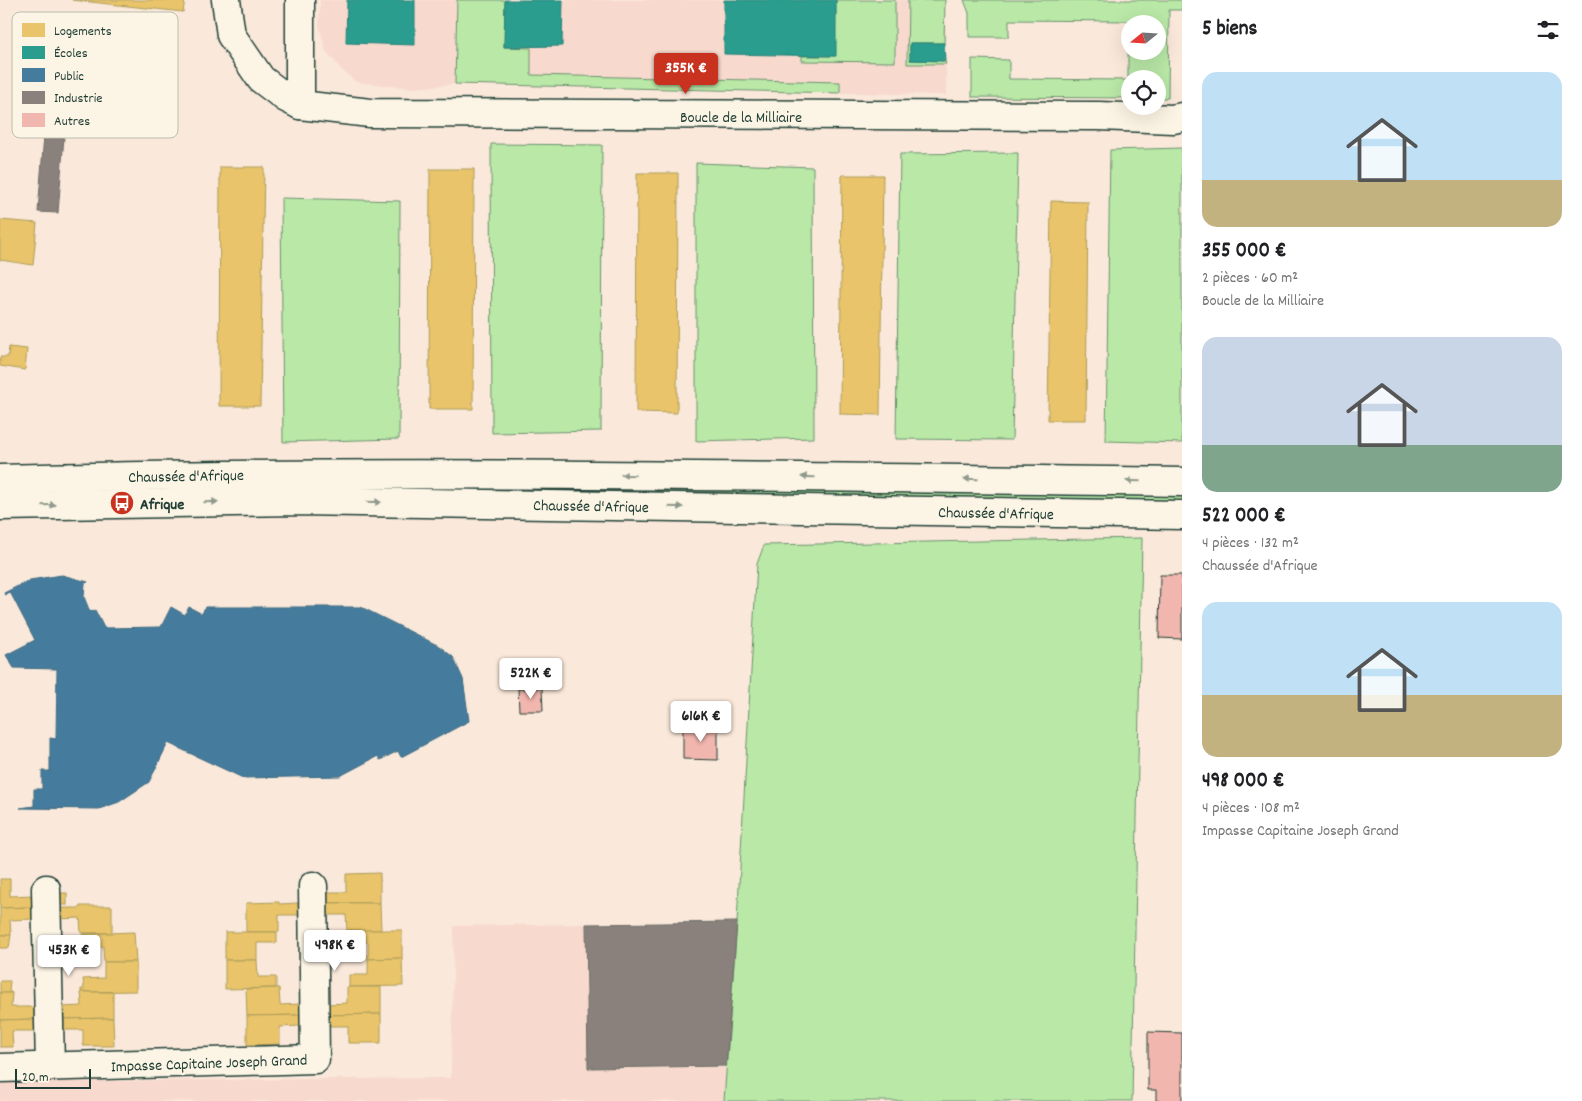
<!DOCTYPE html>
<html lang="fr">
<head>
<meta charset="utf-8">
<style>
  :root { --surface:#fff; --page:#f6f6f6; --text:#202124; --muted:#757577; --accent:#c8321e }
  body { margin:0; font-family:Dekko,sans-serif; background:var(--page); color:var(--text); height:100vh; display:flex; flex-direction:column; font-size:19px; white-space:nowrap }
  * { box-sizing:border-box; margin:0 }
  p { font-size:16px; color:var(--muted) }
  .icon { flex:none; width:28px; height:28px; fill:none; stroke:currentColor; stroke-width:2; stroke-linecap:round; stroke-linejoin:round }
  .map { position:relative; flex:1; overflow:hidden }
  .side { display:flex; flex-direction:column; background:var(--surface); width:400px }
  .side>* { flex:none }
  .needle { width:32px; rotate:252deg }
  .buttons { position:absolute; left:1121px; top:15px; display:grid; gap:10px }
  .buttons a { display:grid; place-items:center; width:45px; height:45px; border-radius:50%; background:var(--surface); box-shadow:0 5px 20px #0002; font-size:25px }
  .scale { position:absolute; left:15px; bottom:12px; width:76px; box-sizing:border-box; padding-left:5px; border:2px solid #1f3d34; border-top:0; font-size:14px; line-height:18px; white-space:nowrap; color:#1f3d34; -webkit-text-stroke:4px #fcf5e5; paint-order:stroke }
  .price { position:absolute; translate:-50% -42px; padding:0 11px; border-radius:5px; background:#fff; color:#222; font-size:16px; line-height:32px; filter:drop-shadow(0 1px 2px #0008) }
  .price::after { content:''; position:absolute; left:50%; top:30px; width:15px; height:11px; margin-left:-8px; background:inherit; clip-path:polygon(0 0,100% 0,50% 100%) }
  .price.active { background:var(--accent); color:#fff }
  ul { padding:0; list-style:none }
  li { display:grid; align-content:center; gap:10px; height:265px; padding:0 20px }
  li span { display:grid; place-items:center; height:155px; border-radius:15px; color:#555 }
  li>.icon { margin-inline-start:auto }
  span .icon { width:90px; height:90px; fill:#fffc; stroke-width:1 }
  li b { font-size:21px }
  h2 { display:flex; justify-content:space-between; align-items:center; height:60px; padding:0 20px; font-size:21px }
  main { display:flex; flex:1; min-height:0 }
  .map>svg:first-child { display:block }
  .built { fill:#f7d9cd }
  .green { fill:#b9e8a7; stroke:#6c926e; fill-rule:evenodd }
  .homes { fill:#e9c46a; stroke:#ac9c5a }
  .schools { fill:#2a9d8f; stroke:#278074 }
  .public { fill:#457b9d; stroke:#3a687e }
  .industry { fill:#8a817c; stroke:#6a6d66 }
  .building { fill:#f1b6ae; stroke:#1f3d34 }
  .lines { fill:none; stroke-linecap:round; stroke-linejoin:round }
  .minor-casing { stroke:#1f3d34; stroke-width:31 }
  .major-casing { stroke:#1f3d34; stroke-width:31 }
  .minor { stroke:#fcf5e5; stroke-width:28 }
  .major { stroke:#fcf5e5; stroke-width:28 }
  .oneway { fill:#8e998c }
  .labels { text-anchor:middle; stroke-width:5; stroke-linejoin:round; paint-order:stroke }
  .street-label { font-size:16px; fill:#1f3d34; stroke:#fcf5e5 }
  .poi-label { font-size:16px; font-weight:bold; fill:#1f3d34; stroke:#fcf5e5; text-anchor:start }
  .key { fill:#fcf5e5; stroke:#babeb0; stroke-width:1 }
  .key-label { font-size:14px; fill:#1f3d34 }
</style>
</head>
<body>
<main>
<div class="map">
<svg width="1182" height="1101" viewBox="0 0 1182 1101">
  <rect width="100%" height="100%" fill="#fae8da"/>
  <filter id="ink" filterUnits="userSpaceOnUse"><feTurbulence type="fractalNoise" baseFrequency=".02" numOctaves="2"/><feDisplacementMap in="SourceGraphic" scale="10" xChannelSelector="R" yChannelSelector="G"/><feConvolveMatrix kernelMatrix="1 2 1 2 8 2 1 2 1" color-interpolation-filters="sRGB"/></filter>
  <g filter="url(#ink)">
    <g class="built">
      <polygon points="320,0 945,0 946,95 455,84 414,88 356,82 341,69 326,51 319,25"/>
      <polygon points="737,922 724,1101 0,1101 0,1082 451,1078 454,926"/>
    </g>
    <g class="green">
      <polygon points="457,0 505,0 504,47 531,48 531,75 840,82 840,93 455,84"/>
      <polygon points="836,0 895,0 895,62 802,61 802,56 835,56"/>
      <polygon points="908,0 945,0 944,43 910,43 910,60 945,61 946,64 907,64"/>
      <path d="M964 0H1182V10H1169L1168 98H1158V79H1130V98L972 97V59L1009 60V79L1128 80V21L1009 20V37H969V13ZM1130 24H1158V51H1130Z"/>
      <polygon points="491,144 602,145 601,431 492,433"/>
      <polygon points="1182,148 1182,443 1106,441 1110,150"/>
      <polygon points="1018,153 1012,440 896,439 900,154"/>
      <polygon points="696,163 813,167 814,438 696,441"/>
      <polygon points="281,198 400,201 399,439 283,442"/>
      <polygon points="466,484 1182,492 1182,502 464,493 280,487"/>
      <polygon points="1142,538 1132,1101 724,1101 737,922 757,564 764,545"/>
    </g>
    <g class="homes">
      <polygon points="72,0 185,0 183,12"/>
      <polygon points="220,167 264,167 260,406 219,406"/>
      <polygon points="430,169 474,169 473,409 429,409"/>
      <polygon points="637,173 678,173 677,413 636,412"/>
      <polygon points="842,175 883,175 880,415 840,414"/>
      <polygon points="1051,201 1088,202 1086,420 1048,420"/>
      <polygon points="0,220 37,223 33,265 0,260"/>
      <polygon points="9,347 27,349 25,370 0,366 0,357 8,357"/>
      <polygon points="380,873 380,903 327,903 326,892 346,892 346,874"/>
      <polygon points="0,879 10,879 10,896 33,895 32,907 0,908"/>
      <rect x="61" y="893" width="6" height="12"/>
      <polygon points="279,902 279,904 298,903 299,915 279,915 279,932 246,932 246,903"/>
      <polygon points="327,903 380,903 381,930 347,931 346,915 326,915"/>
      <polygon points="80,906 112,906 112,933 81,933 80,918 59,919 59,908 80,908"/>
      <polygon points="32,907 33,919 10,920 11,935 0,935 0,908"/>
      <polygon points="348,930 402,930 402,958 368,959 368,942 348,943"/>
      <polygon points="134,932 136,962 104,962 103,946 83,946 83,934"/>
      <polygon points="225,932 277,932 277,943 257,943 257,960 225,960"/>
      <polygon points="0,935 11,935 9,948 0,948"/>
      <polygon points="402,958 403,986 349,987 349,975 368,975 368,959"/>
      <polygon points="225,960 257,960 258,977 276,977 276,988 225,989"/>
      <polygon points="104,962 136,962 136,991 81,992 81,989 84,989 83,979 104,978"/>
      <polygon points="0,981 10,981 9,991 12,993 0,993"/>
      <polygon points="347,987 381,987 381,1014 327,1015 327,1004 347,1003"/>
      <polygon points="279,988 280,1005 300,1004 300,1015 247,1016 246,989"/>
      <polygon points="81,992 113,992 113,1018 61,1019 61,1007 82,1006"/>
      <polygon points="0,993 12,993 11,1007 34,1007 35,1019 0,1020"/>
      <polygon points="381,1014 381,1043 348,1043 348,1026 327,1026 327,1015"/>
      <polygon points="300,1015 300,1026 280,1027 280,1044 247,1045 247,1016"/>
      <polygon points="113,1018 114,1046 83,1046 83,1030 61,1030 61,1019"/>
      <polygon points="35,1019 35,1031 12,1031 13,1047 0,1047 0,1020"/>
    </g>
    <g class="schools">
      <polygon points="347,0 415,0 415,45 346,43"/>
      <polygon points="505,0 563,0 562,46 504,47"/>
      <polygon points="724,0 836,0 836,56 724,54"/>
      <polygon points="910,43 944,43 945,61 910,60"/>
    </g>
    <polygon class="public" points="62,575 88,582 85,583 84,597 90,612 95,610 104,628 161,627 171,607 185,615 189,607 202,614 205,607 361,607 439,646 453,657 463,679 469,721 401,757 398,751 380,760 378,756 340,776 243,778 168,743 149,782 119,802 99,809 20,808 34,806 34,789 42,789 42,771 50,771 50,738 56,739 57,669 14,668 6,655 35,640 10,592 5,595 4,593 30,580"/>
    <g class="industry">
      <polygon points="45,122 65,124 58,213 38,212"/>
      <polygon points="737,922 726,1066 588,1068 586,924"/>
    </g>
    <g class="building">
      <polygon points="1160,575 1182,575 1182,639 1159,638"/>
      <polygon points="542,688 543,711 519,711 518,689"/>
      <polygon points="683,727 718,727 718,760 683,759"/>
      <polygon points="1148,1032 1182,1033 1182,1101 1156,1101 1156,1090 1148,1090"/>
    </g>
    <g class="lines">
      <g class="minor-casing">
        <g id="minor">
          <polyline points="226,0 231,35 261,79 286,98 300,105 370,113 1099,116 1173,119 1182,117"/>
          <polyline points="300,0 300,105"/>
          <polyline points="46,889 50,1066"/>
          <polyline points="0,1068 315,1059 313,886"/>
        </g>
      </g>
      <g class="major-casing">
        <g id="major">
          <path d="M0 479C394 469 788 477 1182 482"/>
          <polyline points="0,506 298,501 1182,515"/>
        </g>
      </g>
      <use href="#minor" class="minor"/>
      <use href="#major" class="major"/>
    </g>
    <defs><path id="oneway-solid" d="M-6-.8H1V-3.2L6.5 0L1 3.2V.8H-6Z" transform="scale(1.25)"/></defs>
    <g class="oneway">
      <use href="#oneway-solid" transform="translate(628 475) rotate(-179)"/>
      <use href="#oneway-solid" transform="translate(808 477) rotate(-179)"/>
      <use href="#oneway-solid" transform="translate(971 479) rotate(-179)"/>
      <use href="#oneway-solid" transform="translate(1133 481) rotate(-179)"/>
      <use href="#oneway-solid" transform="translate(211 502) rotate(-1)"/>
      <use href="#oneway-solid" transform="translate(374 502) rotate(1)"/>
      <use href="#oneway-solid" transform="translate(49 505) rotate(-1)"/>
      <use href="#oneway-solid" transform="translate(676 507) rotate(1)"/>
    </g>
  </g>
  <defs>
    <g id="bus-disc" transform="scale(1.25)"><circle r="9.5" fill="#c8321e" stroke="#fcf5e5"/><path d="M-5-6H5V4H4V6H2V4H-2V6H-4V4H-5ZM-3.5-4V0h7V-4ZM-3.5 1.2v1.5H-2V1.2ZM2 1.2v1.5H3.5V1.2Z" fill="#fff"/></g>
  </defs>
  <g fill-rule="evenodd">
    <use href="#bus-disc" x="122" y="503"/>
  </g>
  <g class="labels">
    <g class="street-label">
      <text x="741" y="122">Boucle de la Milliaire</text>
      <text transform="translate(186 475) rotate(-1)" y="6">Chaussée d'Afrique</text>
      <text transform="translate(591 505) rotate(1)" y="6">Chaussée d'Afrique</text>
      <text transform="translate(996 512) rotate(1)" y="6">Chaussée d'Afrique</text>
      <text transform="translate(209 1062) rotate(-2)" y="6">Impasse Capitaine Joseph Grand</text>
    </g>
    <g class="poi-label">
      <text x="140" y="509">Afrique</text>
    </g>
  </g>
  <rect x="12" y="12" width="166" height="126" rx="8" class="key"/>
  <rect x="22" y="23" width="23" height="14" fill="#e9c46a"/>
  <rect x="22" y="46" width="23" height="13" fill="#2a9d8f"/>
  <rect x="22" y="68" width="23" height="14" fill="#457b9d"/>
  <rect x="22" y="91" width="23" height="13" fill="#8a817c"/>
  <rect x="22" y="113" width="23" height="14" fill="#f1b6ae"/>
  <g class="key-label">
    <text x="54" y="35">Logements</text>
    <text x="54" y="57">Écoles</text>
    <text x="54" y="80">Public</text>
    <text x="54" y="102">Industrie</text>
    <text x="54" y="125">Autres</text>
  </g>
</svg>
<div class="buttons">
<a><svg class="needle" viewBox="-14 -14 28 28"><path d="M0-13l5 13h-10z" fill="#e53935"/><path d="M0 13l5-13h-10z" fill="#757577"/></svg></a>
<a><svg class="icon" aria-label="locate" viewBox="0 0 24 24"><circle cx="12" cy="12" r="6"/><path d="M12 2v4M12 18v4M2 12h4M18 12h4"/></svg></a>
</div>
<div class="scale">20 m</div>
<b class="price active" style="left:686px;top:95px">355K €</b>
<b class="price" style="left:531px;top:700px">522K €</b>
<b class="price" style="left:701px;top:743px">616K €</b>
<b class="price" style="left:335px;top:972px">498K €</b>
<b class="price" style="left:69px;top:977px">453K €</b>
</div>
<section class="side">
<h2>5 biens<svg class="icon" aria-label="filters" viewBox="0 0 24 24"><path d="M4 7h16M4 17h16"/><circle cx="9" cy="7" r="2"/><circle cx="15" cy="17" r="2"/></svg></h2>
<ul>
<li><span style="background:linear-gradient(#bfe0f5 70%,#c2b280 0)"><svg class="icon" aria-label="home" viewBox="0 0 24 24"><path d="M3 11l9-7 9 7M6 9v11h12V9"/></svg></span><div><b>355 000 €</b><p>2 pièces · 60 m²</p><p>Boucle de la Milliaire</p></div></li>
<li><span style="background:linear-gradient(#c9d6e8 70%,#7fa58c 0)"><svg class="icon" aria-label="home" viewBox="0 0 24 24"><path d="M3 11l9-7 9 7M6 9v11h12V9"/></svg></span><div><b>522 000 €</b><p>4 pièces · 132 m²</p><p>Chaussée d'Afrique</p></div></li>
<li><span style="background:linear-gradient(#bfe0f5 60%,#c2b280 0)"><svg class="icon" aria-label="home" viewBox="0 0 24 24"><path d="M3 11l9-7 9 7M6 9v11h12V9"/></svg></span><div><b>498 000 €</b><p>4 pièces · 108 m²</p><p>Impasse Capitaine Joseph Grand</p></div></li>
</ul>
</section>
</main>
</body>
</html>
